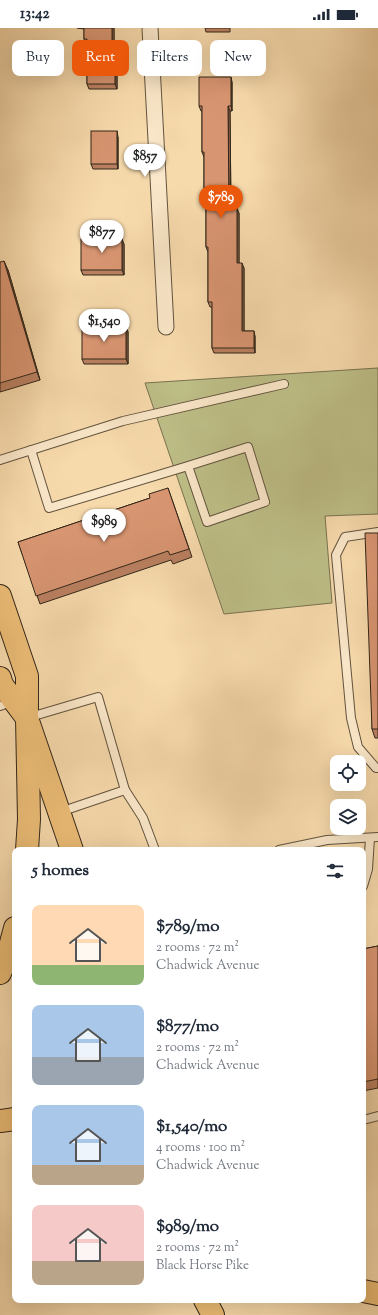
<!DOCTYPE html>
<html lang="en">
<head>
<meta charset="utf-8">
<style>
  :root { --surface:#fff; --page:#f6f6f7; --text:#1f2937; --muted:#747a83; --accent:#ea580c }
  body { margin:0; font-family:"Sorts Mill Goudy",serif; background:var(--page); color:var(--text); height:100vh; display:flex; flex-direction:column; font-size:15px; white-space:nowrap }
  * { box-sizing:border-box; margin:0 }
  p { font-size:13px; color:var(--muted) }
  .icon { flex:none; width:22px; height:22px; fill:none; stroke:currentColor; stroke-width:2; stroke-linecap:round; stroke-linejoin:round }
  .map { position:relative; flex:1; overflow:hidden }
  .panel { position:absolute; left:12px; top:819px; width:354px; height:456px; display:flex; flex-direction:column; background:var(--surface); border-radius:8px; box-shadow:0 4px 16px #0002 }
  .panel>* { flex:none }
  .guide { position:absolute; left:12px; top:12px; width:354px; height:36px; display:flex; gap:8px }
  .tools { position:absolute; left:330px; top:727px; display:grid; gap:8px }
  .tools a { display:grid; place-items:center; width:36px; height:36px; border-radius:8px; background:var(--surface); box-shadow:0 4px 16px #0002; font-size:20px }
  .price { position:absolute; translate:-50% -34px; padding:0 9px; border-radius:14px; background:#fff; color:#222; font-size:13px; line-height:26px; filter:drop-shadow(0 1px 2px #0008) }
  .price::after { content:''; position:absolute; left:50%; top:24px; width:12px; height:9px; margin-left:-6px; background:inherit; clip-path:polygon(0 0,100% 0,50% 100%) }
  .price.on { background:var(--accent); color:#fff }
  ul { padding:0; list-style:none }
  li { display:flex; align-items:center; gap:12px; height:100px; padding:0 20px }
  li span { display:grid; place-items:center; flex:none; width:112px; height:80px; border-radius:8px; color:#555 }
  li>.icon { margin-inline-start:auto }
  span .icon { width:48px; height:48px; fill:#fffc; stroke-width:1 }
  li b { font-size:17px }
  h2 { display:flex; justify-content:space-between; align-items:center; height:48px; padding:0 20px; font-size:17px }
  .tag { padding:0 14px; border-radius:8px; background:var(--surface); box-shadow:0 4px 16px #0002; font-size:14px; line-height:36px }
  .tag.on { background:var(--accent); color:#fff }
  .status { display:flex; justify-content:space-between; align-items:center; height:28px; padding:0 20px; background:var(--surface); direction:ltr }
  .status svg { height:11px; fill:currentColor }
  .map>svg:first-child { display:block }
  .green { fill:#bebf88; stroke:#787250 }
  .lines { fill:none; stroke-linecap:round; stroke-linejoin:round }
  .service-casing { stroke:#62533e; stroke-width:10 }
  .minor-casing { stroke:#62533e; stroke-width:17 }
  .primary-casing { stroke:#312619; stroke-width:24 }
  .motorway-casing { stroke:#312619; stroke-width:24 }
  .service { stroke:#fae7c9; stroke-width:8 }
  .minor { stroke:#fae7c9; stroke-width:15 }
  .primary { stroke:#ecbd76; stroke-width:22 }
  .motorway { stroke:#ecbd76; stroke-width:22 }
  .wall { fill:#ba8061; stroke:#312619 }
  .shaded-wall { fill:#97684f; stroke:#312619 }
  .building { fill:#d89571; stroke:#312619 }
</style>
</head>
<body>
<div class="status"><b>13:42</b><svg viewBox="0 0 49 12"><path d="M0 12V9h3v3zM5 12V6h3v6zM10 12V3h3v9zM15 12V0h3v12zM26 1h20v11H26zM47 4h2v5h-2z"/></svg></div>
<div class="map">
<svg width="378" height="1287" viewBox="0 0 378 1287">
  <rect width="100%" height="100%" fill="#f7daac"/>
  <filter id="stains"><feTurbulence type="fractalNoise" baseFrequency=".005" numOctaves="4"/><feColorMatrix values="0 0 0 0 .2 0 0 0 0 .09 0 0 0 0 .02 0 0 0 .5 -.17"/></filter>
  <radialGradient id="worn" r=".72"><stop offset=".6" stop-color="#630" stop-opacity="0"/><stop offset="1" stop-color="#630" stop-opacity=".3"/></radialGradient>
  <polygon class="green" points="378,340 378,486 325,488 332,575 224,586 145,355"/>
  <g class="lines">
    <g class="service-casing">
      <g id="service">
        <polyline points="31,422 49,480 188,438 248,419 265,474 207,494 188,438"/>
        <polyline points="0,432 123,393 284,356"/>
        <polyline points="378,504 345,509 336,527 351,690 358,719 376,740 378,740"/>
        <polyline points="0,678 13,673"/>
        <polyline points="27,690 98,669 125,762 60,784"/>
        <polyline points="125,762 143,790 155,822"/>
        <polyline points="279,822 327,812 378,809"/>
        <polyline points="363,858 368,841 370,810"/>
        <polyline points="363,1092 378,1088"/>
      </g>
    </g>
    <g class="minor-casing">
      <polyline id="minor" points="150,0 166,299"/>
    </g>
    <g class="primary-casing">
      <g id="primary">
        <polyline points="0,568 27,648 27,690"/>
        <polyline points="0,650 2,657 27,690 72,822"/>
      </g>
    </g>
    <g class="motorway-casing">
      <g id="motorway">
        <polyline points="27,690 29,791 27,822"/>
        <polyline points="0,945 8,926 15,900"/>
        <polyline points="0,1093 15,1091"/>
        <polyline points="363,1263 378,1266"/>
        <polyline points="205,1272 213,1287"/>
      </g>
    </g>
    <use href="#service" class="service"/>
    <use href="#minor" class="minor"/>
    <use href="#primary" class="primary"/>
    <use href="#motorway" class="motorway"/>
  </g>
  <g class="wall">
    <polygon points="77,0 114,0 114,26 115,26 117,31 117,61 89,61 87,56 87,16 85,16 84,11 84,1"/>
    <polygon points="205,0 230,0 230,4 206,4"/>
    <polygon points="232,54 232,83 230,83 231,180 239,185 239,235 244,240 244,303 254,303 255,309 255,325 214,325 212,320 212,279 210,279 208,274 208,224 206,219 206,165 204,160 204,129 202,124 202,83 201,83 199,78"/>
    <polygon points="118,109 118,141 93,141 91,136"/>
    <polygon points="124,216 124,247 83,247 81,242"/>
    <polygon points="0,234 8,242 40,352 0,364"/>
    <polygon points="126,299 128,304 128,336 84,336 82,331"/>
    <polygon points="168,460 192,529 173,536 171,532 40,576 18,514 150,470"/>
    <polygon points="378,505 378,710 375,710 372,701"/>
    <polygon points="378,918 378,1060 363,1063 363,921"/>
  </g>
  <g class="shaded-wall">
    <polygon points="112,0 114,0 114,31 112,26"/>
    <polygon points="115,26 117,31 117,61 115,56"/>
    <polygon points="231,49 232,54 232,83 231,78"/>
    <polygon points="228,78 230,83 231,185 229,180"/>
    <polygon points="117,103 118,109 118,141 117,136"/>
    <polygon points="237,180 239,185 239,240 237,235"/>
    <polygon points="122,211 124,216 124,247 122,242"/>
    <polygon points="4,233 8,242 40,352 37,344"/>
    <polygon points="242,235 244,240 244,309 242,303"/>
    <polygon points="126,299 128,304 128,336 126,331"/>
    <polygon points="254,303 255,309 255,325 254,320"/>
  </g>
  <g class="building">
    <polygon points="84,0 112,0 112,26 115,26 115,56 87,56 87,11 84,11"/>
    <polygon points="199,49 231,49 231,78 228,78 229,180 237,180 237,235 242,235 242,303 254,303 254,320 212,320 212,274 208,274 208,219 206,219 206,160 204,160 204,124 202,124 202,78 199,78"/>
    <rect x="91" y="103" width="26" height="33"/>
    <rect x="81" y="211" width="41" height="31"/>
    <polygon points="4,233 37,344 0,355 0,234"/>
    <rect x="82" y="299" width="44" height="32"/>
    <polygon points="168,460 189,521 170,527 168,523 36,568 18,514 150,470 149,466"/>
    <polygon points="365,505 378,505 378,701 372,701"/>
    <polygon points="378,918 378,1051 363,1054 363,921"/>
  </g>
  <rect width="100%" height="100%" filter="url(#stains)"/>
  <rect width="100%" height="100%" fill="url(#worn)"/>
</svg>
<div class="tools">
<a><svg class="icon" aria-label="locate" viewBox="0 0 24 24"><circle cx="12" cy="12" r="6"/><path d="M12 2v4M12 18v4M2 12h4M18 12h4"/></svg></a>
<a><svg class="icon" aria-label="layers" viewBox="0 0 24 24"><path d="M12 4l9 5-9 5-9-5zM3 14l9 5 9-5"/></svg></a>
</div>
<b class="price" style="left:145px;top:150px">$857</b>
<b class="price on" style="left:221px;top:191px">$789</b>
<b class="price" style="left:102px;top:226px">$877</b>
<b class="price" style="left:104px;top:315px">$1,540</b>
<b class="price" style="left:104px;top:515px">$989</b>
<div class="guide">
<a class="tag">Buy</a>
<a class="tag on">Rent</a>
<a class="tag">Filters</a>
<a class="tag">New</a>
</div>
<section class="panel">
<h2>5 homes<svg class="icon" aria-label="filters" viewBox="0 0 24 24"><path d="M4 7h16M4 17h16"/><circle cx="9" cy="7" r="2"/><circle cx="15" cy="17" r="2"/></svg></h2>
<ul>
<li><span style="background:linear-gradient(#ffd9b3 75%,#8fb573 0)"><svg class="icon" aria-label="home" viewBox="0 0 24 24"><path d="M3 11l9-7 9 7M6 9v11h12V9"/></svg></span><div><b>$789/mo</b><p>2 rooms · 72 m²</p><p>Chadwick Avenue</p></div></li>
<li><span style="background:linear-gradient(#a9c7e8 65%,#9aa5b1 0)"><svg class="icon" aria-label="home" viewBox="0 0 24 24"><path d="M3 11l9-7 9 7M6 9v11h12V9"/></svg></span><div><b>$877/mo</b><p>2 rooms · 72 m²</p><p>Chadwick Avenue</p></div></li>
<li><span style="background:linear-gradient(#a9c7e8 75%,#b9a48a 0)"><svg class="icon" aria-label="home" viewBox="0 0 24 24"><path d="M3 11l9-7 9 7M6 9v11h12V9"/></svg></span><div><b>$1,540/mo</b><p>4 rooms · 100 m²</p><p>Chadwick Avenue</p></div></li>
<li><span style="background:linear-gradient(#f6c9c9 70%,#b9a48a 0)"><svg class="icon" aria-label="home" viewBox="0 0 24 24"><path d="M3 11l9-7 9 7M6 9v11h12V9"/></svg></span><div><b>$989/mo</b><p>2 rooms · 72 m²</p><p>Black Horse Pike</p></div></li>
</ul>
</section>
</div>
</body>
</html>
